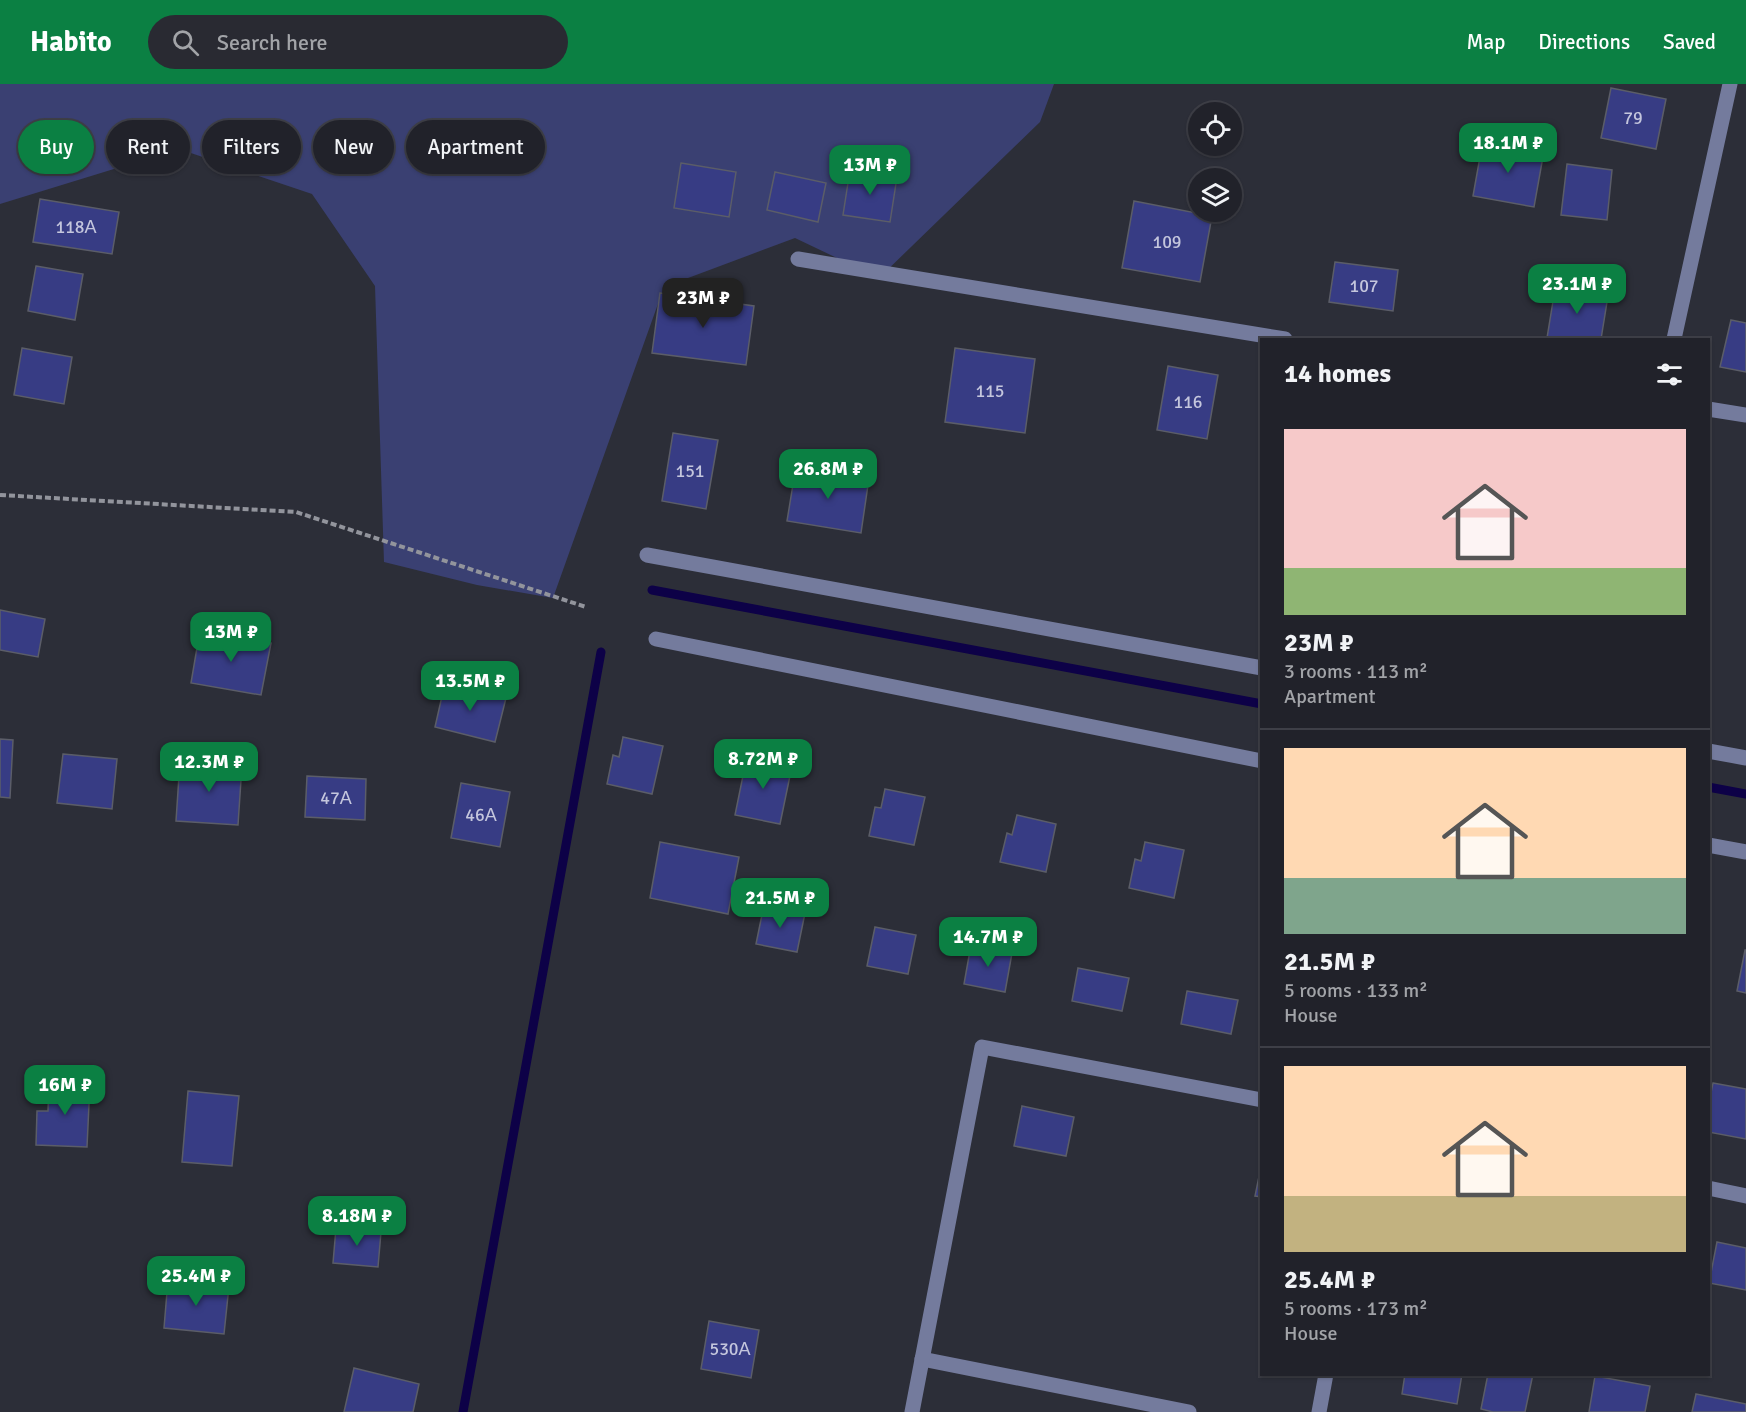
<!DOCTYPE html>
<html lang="en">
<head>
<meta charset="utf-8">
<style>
  :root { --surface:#21222a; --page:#292a32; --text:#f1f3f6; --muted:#a2a4a8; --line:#3e3f47; --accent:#0b8043 }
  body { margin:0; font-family:Signika,sans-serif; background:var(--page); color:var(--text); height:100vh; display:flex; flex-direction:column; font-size:22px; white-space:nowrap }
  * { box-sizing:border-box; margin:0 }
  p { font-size:20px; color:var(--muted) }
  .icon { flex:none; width:33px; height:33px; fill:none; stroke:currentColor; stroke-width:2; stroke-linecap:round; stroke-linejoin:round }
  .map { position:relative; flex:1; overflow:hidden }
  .drawer { position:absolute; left:1260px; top:254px; width:450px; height:1038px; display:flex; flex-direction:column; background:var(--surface); border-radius:0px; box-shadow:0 2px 4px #0004,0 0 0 2px var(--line) }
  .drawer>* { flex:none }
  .guide { position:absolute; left:18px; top:36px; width:570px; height:54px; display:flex; gap:12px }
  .controls { position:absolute; left:1188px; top:18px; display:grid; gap:12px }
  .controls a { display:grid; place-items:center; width:54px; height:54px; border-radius:50%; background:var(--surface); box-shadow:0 2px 4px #0004,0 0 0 2px var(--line); font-size:30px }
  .price { position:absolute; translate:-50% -51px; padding:0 14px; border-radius:12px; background:var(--accent); color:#fff; font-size:20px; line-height:39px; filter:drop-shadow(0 2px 3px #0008) }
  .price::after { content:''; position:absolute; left:50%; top:36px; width:18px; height:14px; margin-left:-9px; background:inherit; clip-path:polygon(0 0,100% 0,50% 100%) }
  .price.current { background:#222; color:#fff }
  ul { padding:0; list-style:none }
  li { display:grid; align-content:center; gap:12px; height:318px; padding:0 24px }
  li+li { border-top:2px solid var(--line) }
  li span { display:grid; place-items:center; height:186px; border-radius:0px; color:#555 }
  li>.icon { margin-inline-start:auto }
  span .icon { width:108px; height:108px; fill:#fffc; stroke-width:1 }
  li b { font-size:26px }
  h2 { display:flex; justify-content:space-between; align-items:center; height:72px; padding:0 24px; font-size:26px }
  .tag { padding:0 21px; border-radius:27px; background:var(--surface); box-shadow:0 2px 4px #0004,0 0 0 2px var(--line); font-size:21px; line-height:54px }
  .tag.current { background:var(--accent); color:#fff }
  header { display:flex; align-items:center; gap:36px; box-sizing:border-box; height:84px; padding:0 30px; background:var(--accent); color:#fff }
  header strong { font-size:28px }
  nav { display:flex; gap:33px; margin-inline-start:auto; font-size:21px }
  .search { width:420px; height:54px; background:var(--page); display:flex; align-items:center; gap:15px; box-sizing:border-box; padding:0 21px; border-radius:33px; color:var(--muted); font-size:22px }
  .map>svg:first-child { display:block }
  .green { fill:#3a4072 }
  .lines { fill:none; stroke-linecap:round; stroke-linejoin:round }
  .stream { stroke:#0d0147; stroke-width:9 }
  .building { fill:#373c84; stroke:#5b5d68; stroke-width:1.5 }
  .path { stroke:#92949c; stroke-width:4; stroke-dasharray:6 3; stroke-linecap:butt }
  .minor { stroke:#747b9d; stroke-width:15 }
  .labels { text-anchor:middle; stroke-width:4.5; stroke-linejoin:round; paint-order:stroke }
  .number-label { font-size:18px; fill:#c4c6dd }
</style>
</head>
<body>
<header>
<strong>Habito</strong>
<div class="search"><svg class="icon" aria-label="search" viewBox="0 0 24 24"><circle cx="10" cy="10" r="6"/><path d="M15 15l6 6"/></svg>Search here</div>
<nav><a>Map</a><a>Directions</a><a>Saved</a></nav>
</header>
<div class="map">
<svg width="1746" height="1328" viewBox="0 0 1746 1328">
  <rect width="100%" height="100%" fill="#2c2e38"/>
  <polygon class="green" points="0,0 1054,0 1040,38 879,194 795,154 664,203 553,514 477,501 384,478 375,202 312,110 179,65 0,120"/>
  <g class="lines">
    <g class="stream">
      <polyline points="652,506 1262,620"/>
      <polyline points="1708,703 1746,710"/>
      <polyline points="463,1328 601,568"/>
    </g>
  </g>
  <g class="building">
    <polygon points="1611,4 1666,15 1656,65 1601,54"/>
    <polygon points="1483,56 1544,67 1534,123 1473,112"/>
    <polygon points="681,79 736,88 729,133 674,124"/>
    <polygon points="1567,80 1612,86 1607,136 1561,131"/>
    <polygon points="850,86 897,93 890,138 843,131"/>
    <polygon points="775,88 826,99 818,138 767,126"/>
    <polygon points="40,115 119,128 112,170 33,158"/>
    <polygon points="1134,117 1212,132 1200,198 1122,184"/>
    <polygon points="1335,178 1398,186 1393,227 1329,218"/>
    <polygon points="36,182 83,190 75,236 28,227"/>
    <polygon points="1555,205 1608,212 1601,255 1547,254"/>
    <polygon points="660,209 754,222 746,281 652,269"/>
    <polygon points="1731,236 1746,239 1746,288 1720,283"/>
    <polygon points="22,264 72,273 64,320 14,311"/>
    <polygon points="955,264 1035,275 1025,349 945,338"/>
    <polygon points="1168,282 1218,291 1207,355 1157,346"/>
    <polygon points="673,349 718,356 706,425 662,417"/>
    <polygon points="796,382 869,394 861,449 787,437"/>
    <polygon points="0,526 45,535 38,573 0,566"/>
    <polygon points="200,546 271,559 261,611 191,599"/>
    <polygon points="445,599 506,614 495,658 435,643"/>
    <polygon points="623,653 663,662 652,710 607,700 613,671 619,673"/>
    <polygon points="0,655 13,656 10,714 0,713"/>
    <polygon points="63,670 117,675 112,725 57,719"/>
    <polygon points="747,672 792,682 780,740 735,731"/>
    <polygon points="180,677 242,681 238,741 176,737"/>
    <polygon points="307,692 366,695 365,736 305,733"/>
    <polygon points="461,699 510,708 500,763 451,754"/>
    <polygon points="885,705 925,713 914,761 869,752 875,723 881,724"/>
    <polygon points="1017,731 1056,740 1046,788 1000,778 1007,749 1012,751"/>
    <polygon points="660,758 739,773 728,830 650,814"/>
    <polygon points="1145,758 1184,766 1174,814 1129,804 1135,775 1141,777"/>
    <polygon points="764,821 805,829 797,868 756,860"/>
    <polygon points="875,843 916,851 908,890 867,882"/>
    <polygon points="971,861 1012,869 1005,908 964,900"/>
    <polygon points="1745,866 1746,866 1746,909 1737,907"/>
    <polygon points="1078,884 1129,894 1122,927 1072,917"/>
    <polygon points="1187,907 1238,916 1231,950 1181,940"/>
    <polygon points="49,998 90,999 87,1063 36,1061 37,1027 48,1027"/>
    <polygon points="1713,999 1746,1005 1746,1055 1708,1048 1708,1023"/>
    <polygon points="188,1007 239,1012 232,1082 182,1078"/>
    <polygon points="1022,1022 1074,1033 1066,1072 1014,1062"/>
    <polygon points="1262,1078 1262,1113 1255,1112"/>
    <polygon points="336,1144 381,1148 378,1183 333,1179"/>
    <polygon points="1717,1158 1746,1164 1746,1206 1709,1199"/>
    <polygon points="168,1196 229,1202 224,1250 164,1244"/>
    <polygon points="709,1237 759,1246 751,1294 701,1285"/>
    <polygon points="354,1284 419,1300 413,1328 344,1328"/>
    <polygon points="1405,1290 1462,1290 1457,1320 1402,1310"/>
    <polygon points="1488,1290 1533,1290 1525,1328 1493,1328 1481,1325"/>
    <polygon points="1595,1292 1650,1302 1645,1328 1589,1328"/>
    <polygon points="1696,1310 1746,1320 1746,1328 1692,1328"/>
  </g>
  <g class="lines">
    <polyline class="path" points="0,411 296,428 586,523"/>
    <g class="minor">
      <polyline points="798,175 1285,255"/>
      <polyline points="1674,255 1730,0"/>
      <polyline points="1708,325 1746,331"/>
      <polyline points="647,471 1262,584"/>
      <polyline points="656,555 1262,677"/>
      <polyline points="1708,667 1746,674"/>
      <polyline points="1708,761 1746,768"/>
      <polyline points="1708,1104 1746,1112"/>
      <polyline points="922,1275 1189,1328"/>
      <polyline points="912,1328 982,963 1262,1016"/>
      <polyline points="1319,1328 1326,1290"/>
    </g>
  </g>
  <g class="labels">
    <g class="number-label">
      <text x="1633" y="40">79</text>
      <text x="76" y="149">118А</text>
      <text x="1167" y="164">109</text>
      <text x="1364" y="208">107</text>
      <text x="990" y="313">115</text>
      <text x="1188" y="324">116</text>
      <text x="690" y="393">151</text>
      <text x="336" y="720">47А</text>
      <text x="481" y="737">46А</text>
      <text x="730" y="1271">530А</text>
    </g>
  </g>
</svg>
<div class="controls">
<a><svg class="icon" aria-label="locate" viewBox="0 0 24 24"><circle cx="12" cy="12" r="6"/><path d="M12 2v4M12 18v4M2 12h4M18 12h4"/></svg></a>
<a><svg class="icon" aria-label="layers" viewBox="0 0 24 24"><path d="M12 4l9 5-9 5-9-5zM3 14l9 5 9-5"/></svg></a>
</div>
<b class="price" style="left:1508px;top:90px">18.1M ₽</b>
<b class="price" style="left:870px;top:112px">13M ₽</b>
<b class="price" style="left:1577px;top:231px">23.1M ₽</b>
<b class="price current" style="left:703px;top:245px">23M ₽</b>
<b class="price" style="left:828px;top:416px">26.8M ₽</b>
<b class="price" style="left:231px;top:579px">13M ₽</b>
<b class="price" style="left:470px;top:628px">13.5M ₽</b>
<b class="price" style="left:763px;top:706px">8.72M ₽</b>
<b class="price" style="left:209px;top:709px">12.3M ₽</b>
<b class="price" style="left:780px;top:845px">21.5M ₽</b>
<b class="price" style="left:988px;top:884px">14.7M ₽</b>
<b class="price" style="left:65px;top:1032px">16M ₽</b>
<b class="price" style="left:357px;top:1163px">8.18M ₽</b>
<b class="price" style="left:196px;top:1223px">25.4M ₽</b>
<div class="guide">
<a class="tag current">Buy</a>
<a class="tag">Rent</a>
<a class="tag">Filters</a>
<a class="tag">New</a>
<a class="tag">Apartment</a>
</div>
<section class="drawer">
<h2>14 homes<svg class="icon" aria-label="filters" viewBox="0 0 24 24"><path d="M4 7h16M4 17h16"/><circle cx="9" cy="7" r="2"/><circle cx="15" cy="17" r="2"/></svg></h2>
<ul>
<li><span style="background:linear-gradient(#f6c9c9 75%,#8fb573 0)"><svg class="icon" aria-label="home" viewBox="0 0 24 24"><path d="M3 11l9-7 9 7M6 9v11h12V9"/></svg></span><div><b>23M ₽</b><p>3 rooms · 113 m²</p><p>Apartment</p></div></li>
<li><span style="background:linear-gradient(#ffd9b3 70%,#7fa58c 0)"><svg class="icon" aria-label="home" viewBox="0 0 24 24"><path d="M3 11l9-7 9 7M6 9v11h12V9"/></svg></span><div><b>21.5M ₽</b><p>5 rooms · 133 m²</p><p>House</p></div></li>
<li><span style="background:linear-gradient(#ffd9b3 70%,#c2b280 0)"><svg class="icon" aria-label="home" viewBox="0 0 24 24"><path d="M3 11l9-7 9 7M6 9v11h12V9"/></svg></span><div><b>25.4M ₽</b><p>5 rooms · 173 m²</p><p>House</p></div></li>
</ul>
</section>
</div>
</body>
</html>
